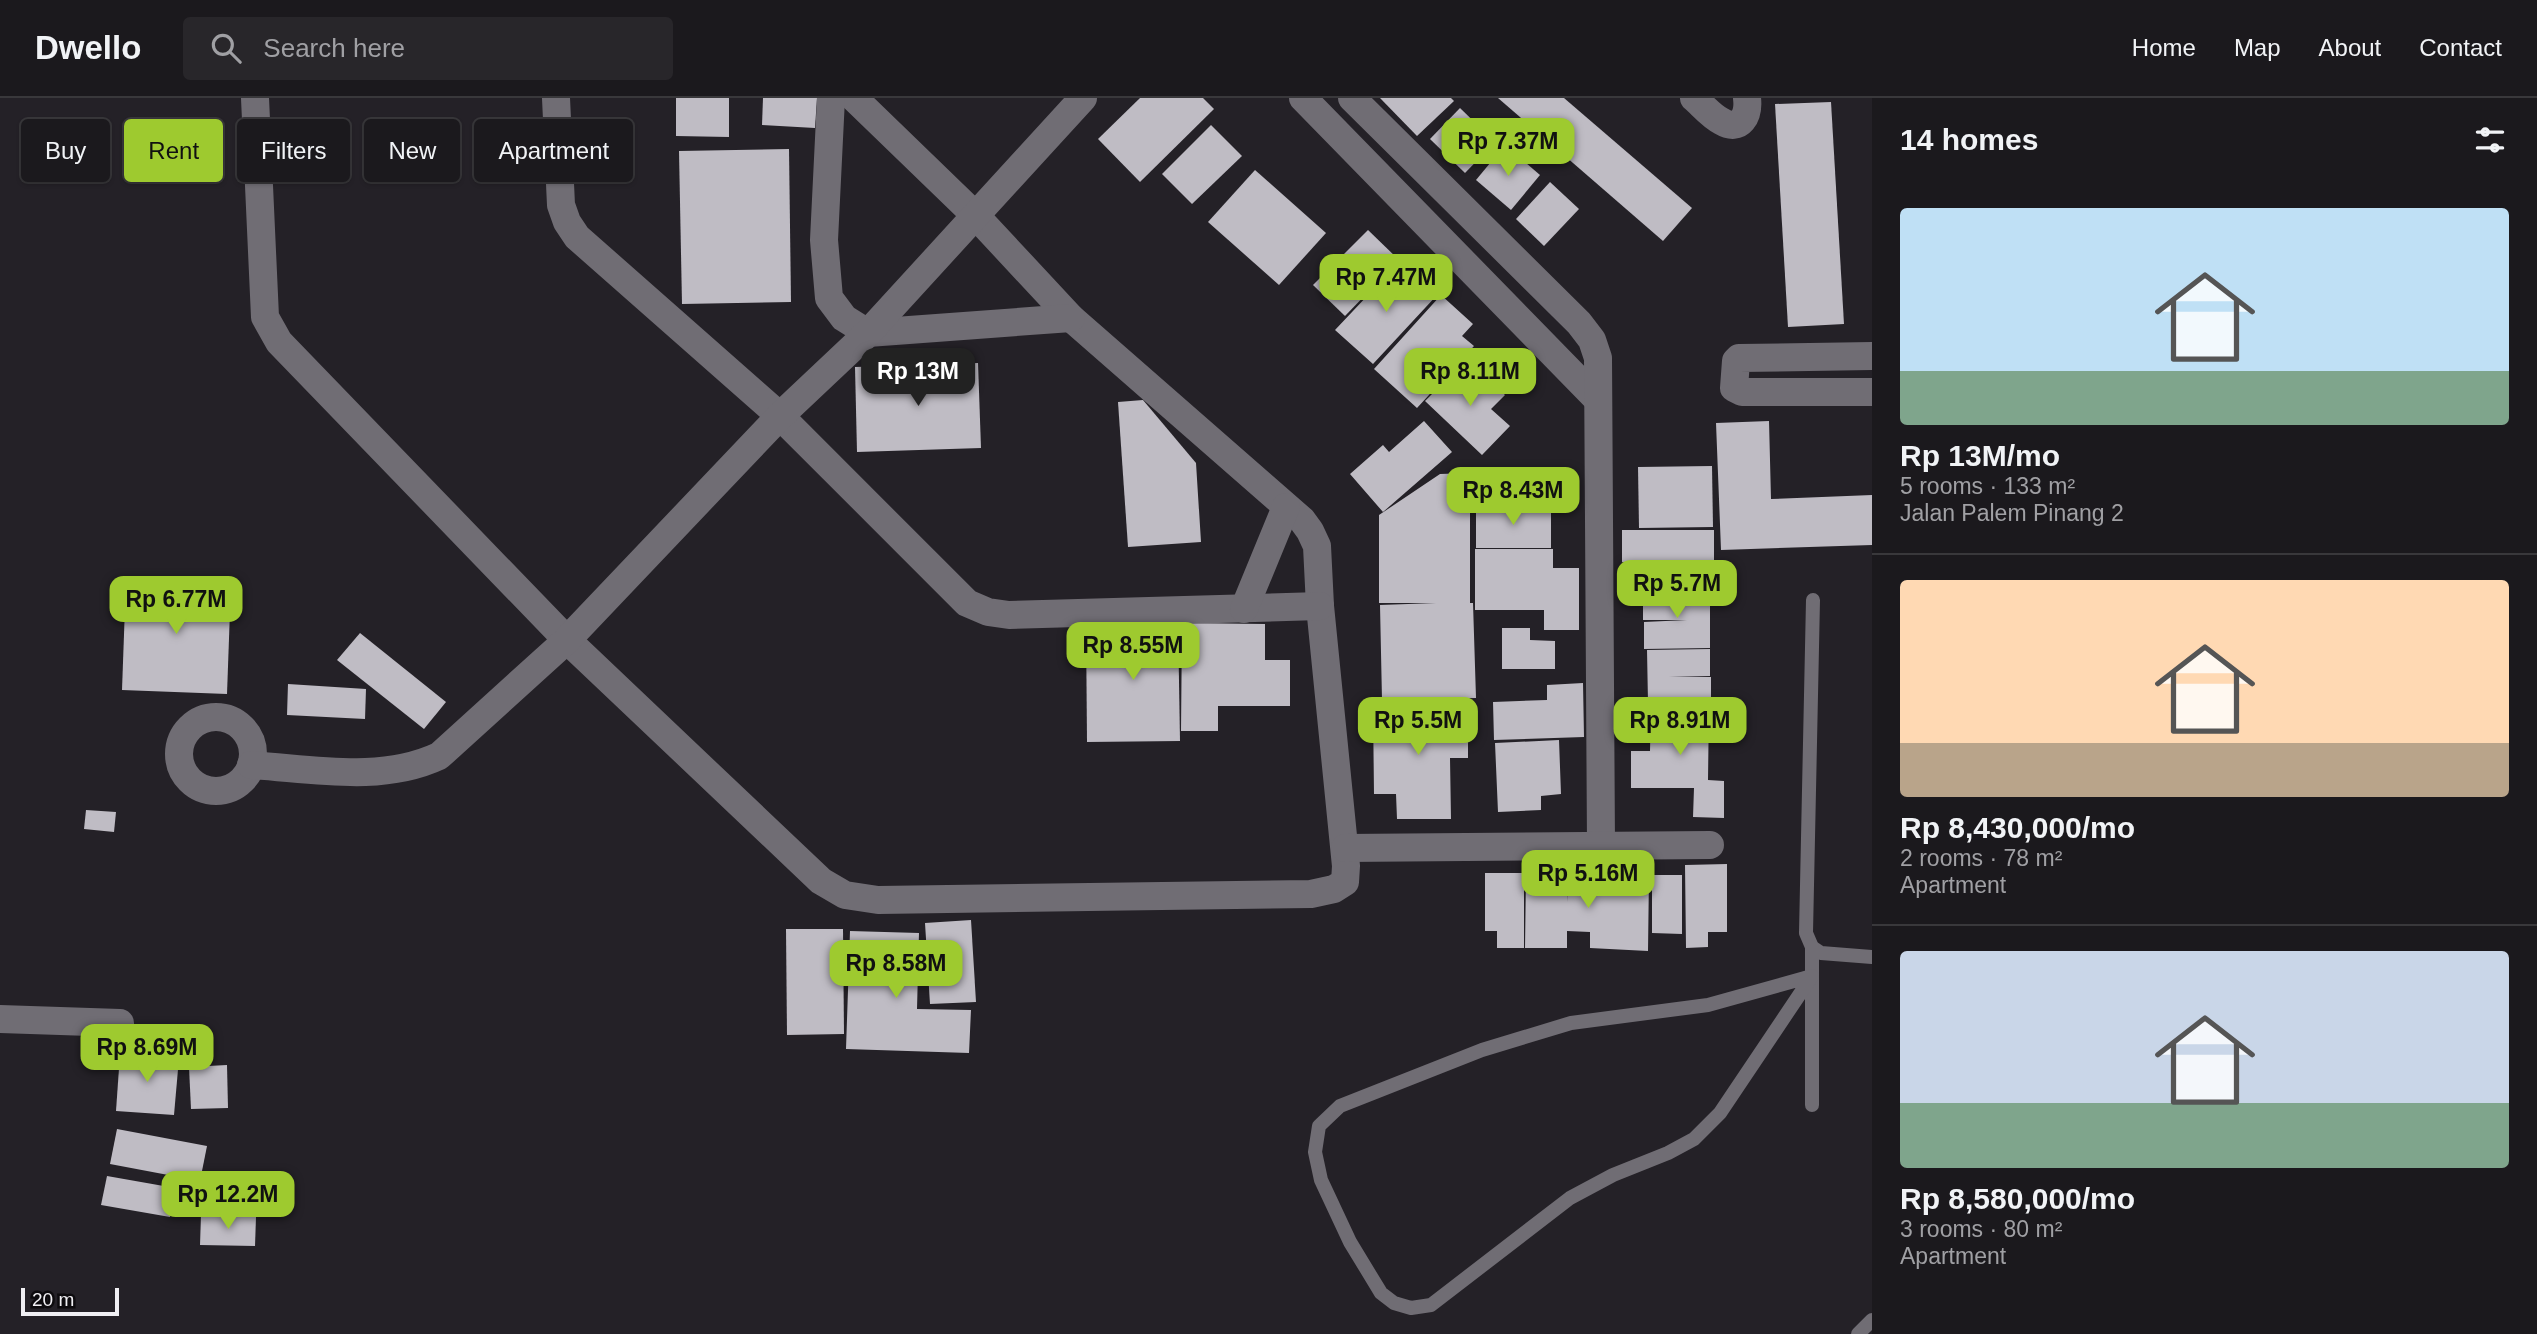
<!DOCTYPE html>
<html lang="en">
<head>
<meta charset="utf-8">
<style>
  :root { --surface:#1b191d; --page:#28262a; --text:#f1f3f6; --muted:#a0a0a4; --line:#39383b; --accent:#9eca2f }
  body { margin:0; font-family:Helvetica,sans-serif; background:var(--page); color:var(--text); height:100vh; display:flex; flex-direction:column; font-size:26px; white-space:nowrap }
  * { box-sizing:border-box; margin:0 }
  p { font-size:23px; color:var(--muted) }
  .icon { flex:none; width:38px; height:38px; fill:none; stroke:currentColor; stroke-width:2; stroke-linecap:round; stroke-linejoin:round }
  .map { position:relative; flex:1; overflow:hidden }
  .panel { display:flex; flex-direction:column; background:var(--surface); width:665px }
  .panel>* { flex:none }
  .guide { position:absolute; left:21px; top:21px; width:665px; height:63px; display:flex; gap:14px }
  .scale { position:absolute; left:21px; bottom:18px; width:98px; box-sizing:border-box; padding-left:7px; border:4px solid #f0eff3; border-top:0; font-size:19px; line-height:24px; white-space:nowrap; color:#f0eff3; -webkit-text-stroke:5px #0d0b0e; paint-order:stroke }
  .price { position:absolute; translate:-50% -60px; padding:0 16px; border-radius:14px; background:var(--accent); color:#111; font-size:23px; line-height:46px; filter:drop-shadow(0 2px 4px #0008) }
  .price::after { content:''; position:absolute; left:50%; top:42px; width:21px; height:16px; margin-left:-10px; background:inherit; clip-path:polygon(0 0,100% 0,50% 100%) }
  .price.active { background:#222; color:#fff }
  ul { padding:0; list-style:none }
  li { display:grid; align-content:center; gap:14px; height:371px; padding:0 28px }
  li+li { border-top:2px solid var(--line) }
  li span { display:grid; place-items:center; height:217px; border-radius:7px; color:#555 }
  li>.icon { margin-inline-start:auto }
  span .icon { width:126px; height:126px; fill:#fffc; stroke-width:1 }
  li b { font-size:30px }
  h2 { display:flex; justify-content:space-between; align-items:center; height:84px; padding:0 28px; font-size:30px }
  .tag { padding:0 24px; border-radius:7px; background:var(--surface); box-shadow:0 2px 5px #0004,0 0 0 2px var(--line); font-size:24px; line-height:63px }
  .tag.active { background:var(--accent); color:#111 }
  header { display:flex; align-items:center; gap:42px; box-sizing:border-box; height:98px; padding:0 35px; background:var(--surface); border-bottom:2px solid var(--line) }
  header strong { font-size:33px }
  nav { display:flex; gap:38px; margin-inline-start:auto; font-size:24px }
  .search { width:490px; height:63px; background:var(--page); display:flex; align-items:center; gap:18px; box-sizing:border-box; padding:0 24px; border-radius:7px; color:var(--muted); font-size:26px }
  main { display:flex; flex:1; min-height:0 }
  .map>svg:first-child { display:block }
  .building { fill:#bfbcc4 }
  .lines { fill:none; stroke-linecap:round; stroke-linejoin:round }
  .lane { stroke:#706d74; stroke-width:14 }
  .street { stroke:#706d74; stroke-width:28 }
</style>
</head>
<body>
<header>
<strong>Dwello</strong>
<div class="search"><svg class="icon" aria-label="search" viewBox="0 0 24 24"><circle cx="10" cy="10" r="6"/><path d="M15 15l6 6"/></svg>Search here</div>
<nav><a>Home</a><a>Map</a><a>About</a><a>Contact</a></nav>
</header>
<main>
<div class="map">
<svg width="1872" height="1236" viewBox="0 0 1872 1236">
  <rect width="100%" height="100%" fill="#242127"/>
  <g class="building">
    <polygon points="676,0 729,0 729,39 676,38"/>
    <polygon points="763,0 817,0 815,30 762,27"/>
    <polygon points="1140,0 1203,0 1214,11 1140,84 1098,41"/>
    <polygon points="1380,0 1451,0 1454,3 1417,38"/>
    <polygon points="1498,0 1564,0 1692,110 1663,143"/>
    <polygon points="1831,4 1844,226 1788,229 1775,6"/>
    <polygon points="1460,10 1495,44 1465,75 1430,41"/>
    <polygon points="1211,27 1242,58 1192,106 1162,76"/>
    <polygon points="1505,47 1540,77 1511,112 1476,82"/>
    <polygon points="789,51 791,204 682,206 679,53"/>
    <polygon points="1255,72 1326,135 1279,187 1208,124"/>
    <polygon points="1550,84 1579,111 1544,148 1516,121"/>
    <polygon points="1368,132 1399,162 1345,218 1313,187"/>
    <polygon points="1411,171 1438,196 1373,266 1335,232 1387,177 1397,186"/>
    <polygon points="1441,197 1473,226 1462,238 1474,248 1417,310 1374,271"/>
    <polygon points="978,265 981,350 857,354 855,269"/>
    <polygon points="1460,268 1474,281 1481,274 1505,297 1491,311 1510,328 1482,357 1425,303"/>
    <polygon points="1143,302 1196,365 1201,444 1128,449 1118,304"/>
    <polygon points="1424,323 1452,354 1383,414 1350,376 1383,347 1389,354"/>
    <polygon points="1769,323 1771,401 1872,397 1872,447 1721,452 1716,325"/>
    <polygon points="1712,368 1713,429 1639,430 1638,369"/>
    <polygon points="1470,375 1470,505 1473,505 1476,600 1382,602 1380,507 1436,505 1379,505 1379,417 1440,376"/>
    <rect x="1476" y="408" width="75" height="42"/>
    <polygon points="1622,432 1714,432 1714,489 1640,490 1640,464 1622,464"/>
    <polygon points="1475,451 1553,451 1553,470 1579,470 1579,532 1544,532 1544,512 1475,512"/>
    <polygon points="126,481 231,485 227,596 122,592"/>
    <polygon points="1643,493 1710,493 1710,550 1644,551 1644,524 1687,522 1643,522"/>
    <polygon points="1178,524 1180,643 1087,644 1086,525"/>
    <polygon points="1182,525 1265,526 1265,562 1290,562 1290,608 1218,608 1218,633 1181,633"/>
    <polygon points="1502,530 1530,530 1530,542 1555,543 1555,571 1502,571"/>
    <polygon points="360,535 446,604 424,631 337,562"/>
    <polygon points="1710,551 1710,578 1669,579 1711,579 1711,605 1648,605 1647,552"/>
    <polygon points="1583,585 1584,639 1494,642 1493,604 1547,602 1547,587"/>
    <polygon points="288,586 366,591 365,621 287,617"/>
    <polygon points="1651,606 1709,607 1708,682 1724,683 1724,720 1693,719 1694,690 1631,690 1631,653 1650,653"/>
    <polygon points="1373,609 1468,609 1468,660 1450,660 1451,721 1397,721 1396,696 1374,696"/>
    <polygon points="1559,642 1561,696 1541,698 1541,712 1498,714 1495,645"/>
    <polygon points="86,712 116,714 114,734 84,731"/>
    <polygon points="1727,766 1727,834 1708,834 1708,849 1686,850 1685,767"/>
    <polygon points="1485,775 1524,775 1524,850 1497,850 1497,833 1485,833"/>
    <polygon points="1526,775 1567,776 1567,804 1568,777 1609,777 1610,789 1610,777 1649,777 1648,853 1590,850 1590,834 1567,833 1567,850 1525,850"/>
    <polygon points="1652,777 1682,777 1682,836 1652,835"/>
    <polygon points="971,822 976,904 930,906 925,825"/>
    <polygon points="786,831 843,831 844,936 787,937"/>
    <polygon points="850,833 919,835 917,911 971,912 969,955 846,951"/>
    <polygon points="120,956 179,960 174,1017 116,1013"/>
    <polygon points="227,967 228,1010 191,1011 189,969"/>
    <polygon points="117,1031 207,1048 200,1083 110,1066"/>
    <polygon points="107,1078 175,1090 170,1119 101,1107"/>
    <polygon points="201,1117 256,1119 255,1148 200,1147"/>
  </g>
  <g class="lines">
    <g class="lane">
      <polyline points="1813,502 1806,835 1812,849 1821,855 1872,859"/>
      <polyline points="1812,849 1812,1007"/>
      <polygon points="1812,878 1720,1015 1694,1041 1668,1055 1613,1077 1570,1100 1431,1207 1411,1210 1394,1205 1381,1195 1350,1144 1321,1082 1315,1054 1319,1028 1340,1008 1482,952 1571,925 1708,907"/>
      <polyline points="1858,1236 1872,1222"/>
    </g>
    <g class="street">
      <polyline points="255,0 265,219 279,244 567,542 821,783 845,797 878,802 1311,796 1334,791 1345,784 1346,768 1320,508 1317,448 1310,433 1302,422 1071,220 976,118 854,0"/>
      <polyline points="556,0 561,107 567,124 577,139 780,318 967,505 988,514 1009,517 1320,508"/>
      <polyline points="831,0 824,142 829,200 844,220 868,235 1071,220"/>
      <polyline points="1303,0 1598,302"/>
      <polyline points="1352,0 1579,225 1592,242 1598,260 1601,748"/>
      <path d="M1694 0C1702 7 1711 18 1721 23 1741 35 1749 17 1747 0"/>
      <polyline points="1872,258 1739,260 1736,263 1734,290 1742,294 1872,294"/>
      <polyline points="1244,511 1286,409"/>
      <circle cx="216" cy="656" r="37"/>
      <path d="M251 667C314 671 381 685 439 658L567 542 780 318 868 235 1083 0"/>
      <polyline points="1345,750 1710,747"/>
      <polyline points="0,921 120,925"/>
    </g>
  </g>
</svg>
<div class="scale">20 m</div>
<b class="price" style="left:1508px;top:80px">Rp 7.37M</b>
<b class="price" style="left:1386px;top:216px">Rp 7.47M</b>
<b class="price active" style="left:918px;top:310px">Rp 13M</b>
<b class="price" style="left:1470px;top:310px">Rp 8.11M</b>
<b class="price" style="left:1513px;top:429px">Rp 8.43M</b>
<b class="price" style="left:1677px;top:522px">Rp 5.7M</b>
<b class="price" style="left:176px;top:538px">Rp 6.77M</b>
<b class="price" style="left:1133px;top:584px">Rp 8.55M</b>
<b class="price" style="left:1418px;top:659px">Rp 5.5M</b>
<b class="price" style="left:1680px;top:659px">Rp 8.91M</b>
<b class="price" style="left:1588px;top:812px">Rp 5.16M</b>
<b class="price" style="left:896px;top:902px">Rp 8.58M</b>
<b class="price" style="left:147px;top:986px">Rp 8.69M</b>
<b class="price" style="left:228px;top:1133px">Rp 12.2M</b>
<div class="guide">
<a class="tag">Buy</a>
<a class="tag active">Rent</a>
<a class="tag">Filters</a>
<a class="tag">New</a>
<a class="tag">Apartment</a>
</div>
</div>
<section class="panel">
<h2>14 homes<svg class="icon" aria-label="filters" viewBox="0 0 24 24"><path d="M4 7h16M4 17h16"/><circle cx="9" cy="7" r="2"/><circle cx="15" cy="17" r="2"/></svg></h2>
<ul>
<li><span style="background:linear-gradient(#bfe0f5 75%,#7fa58c 0)"><svg class="icon" aria-label="home" viewBox="0 0 24 24"><path d="M3 11l9-7 9 7M6 9v11h12V9"/></svg></span><div><b>Rp 13M/mo</b><p>5 rooms · 133 m²</p><p>Jalan Palem Pinang 2</p></div></li>
<li><span style="background:linear-gradient(#ffd9b3 75%,#b9a48a 0)"><svg class="icon" aria-label="home" viewBox="0 0 24 24"><path d="M3 11l9-7 9 7M6 9v11h12V9"/></svg></span><div><b>Rp 8,430,000/mo</b><p>2 rooms · 78 m²</p><p>Apartment</p></div></li>
<li><span style="background:linear-gradient(#c9d6e8 70%,#7fa58c 0)"><svg class="icon" aria-label="home" viewBox="0 0 24 24"><path d="M3 11l9-7 9 7M6 9v11h12V9"/></svg></span><div><b>Rp 8,580,000/mo</b><p>3 rooms · 80 m²</p><p>Apartment</p></div></li>
</ul>
</section>
</main>
</body>
</html>
